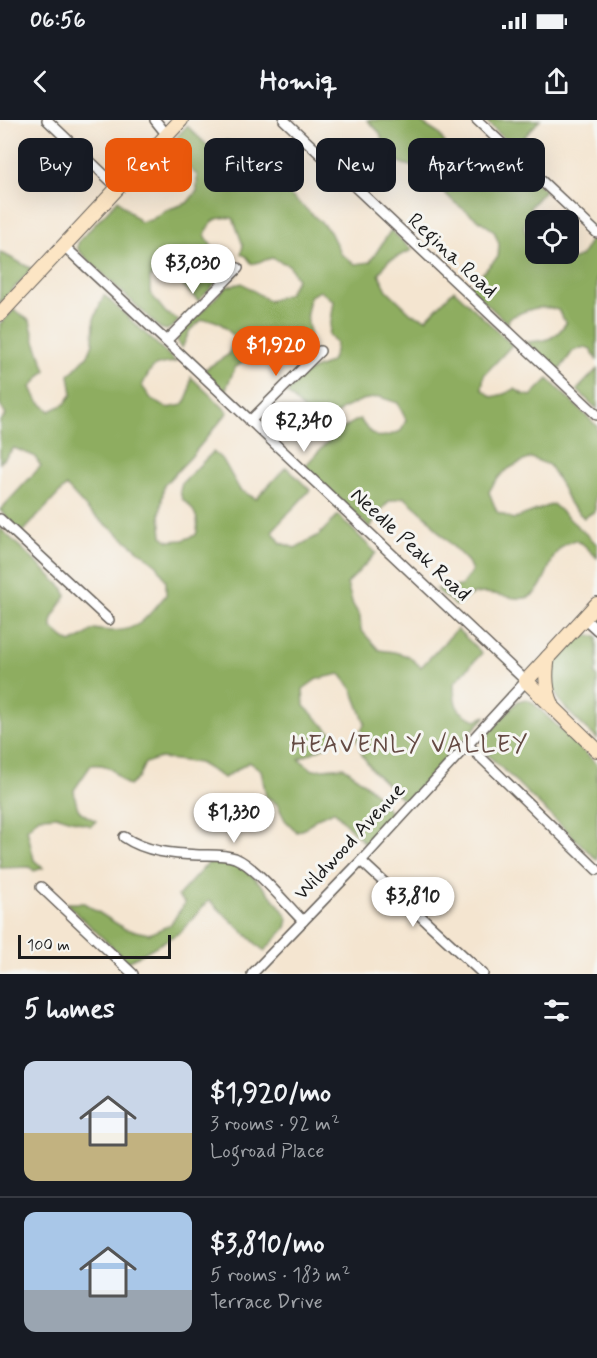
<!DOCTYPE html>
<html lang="en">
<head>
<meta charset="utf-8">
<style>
  :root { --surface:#171b24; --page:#20242c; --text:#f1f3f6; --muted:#9ea1a6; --line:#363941; --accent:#ea580c }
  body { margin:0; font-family:Mynerve,sans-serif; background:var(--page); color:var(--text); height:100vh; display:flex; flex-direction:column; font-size:22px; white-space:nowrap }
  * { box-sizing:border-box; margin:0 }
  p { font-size:20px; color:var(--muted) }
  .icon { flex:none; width:33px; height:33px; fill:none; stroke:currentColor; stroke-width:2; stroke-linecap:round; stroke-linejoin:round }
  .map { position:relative; height:854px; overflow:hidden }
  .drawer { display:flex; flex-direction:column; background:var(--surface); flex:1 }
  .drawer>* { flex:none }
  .banner { position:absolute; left:18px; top:18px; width:561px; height:54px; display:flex; gap:12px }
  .buttons { position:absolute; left:525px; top:90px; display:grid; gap:12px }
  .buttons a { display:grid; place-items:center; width:54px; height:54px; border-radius:12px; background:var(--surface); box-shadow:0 6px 24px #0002; font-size:30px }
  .scale { position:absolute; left:18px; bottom:15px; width:153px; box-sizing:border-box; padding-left:6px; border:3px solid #1c1c1c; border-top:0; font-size:16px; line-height:21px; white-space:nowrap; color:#1c1c1c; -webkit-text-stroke:4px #f6f6f2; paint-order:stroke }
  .price { position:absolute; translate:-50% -51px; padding:0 14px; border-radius:21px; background:#fff; color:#222; font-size:20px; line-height:39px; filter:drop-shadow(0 2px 3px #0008) }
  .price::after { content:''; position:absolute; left:50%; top:36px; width:18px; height:14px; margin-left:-9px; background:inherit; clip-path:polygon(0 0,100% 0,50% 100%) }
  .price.on { background:var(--accent); color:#fff }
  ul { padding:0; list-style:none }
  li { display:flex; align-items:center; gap:18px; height:150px; padding:0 24px }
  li+li { border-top:2px solid var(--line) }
  li span { display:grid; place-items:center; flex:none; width:168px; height:120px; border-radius:12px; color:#555 }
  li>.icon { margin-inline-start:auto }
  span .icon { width:72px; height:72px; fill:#fffc; stroke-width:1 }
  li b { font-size:26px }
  h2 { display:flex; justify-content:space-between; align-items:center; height:72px; padding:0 24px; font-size:26px }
  .tag { padding:0 21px; border-radius:12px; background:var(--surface); box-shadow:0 6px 24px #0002; font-size:21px; line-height:54px }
  .tag.on { background:var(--accent); color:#fff }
  .status { display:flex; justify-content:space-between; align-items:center; height:42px; padding:0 30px; background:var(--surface); direction:ltr }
  .status svg { height:16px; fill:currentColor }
  header { display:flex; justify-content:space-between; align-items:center; height:78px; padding:0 24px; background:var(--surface); font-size:27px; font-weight:700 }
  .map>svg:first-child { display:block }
  .forest { fill:#8ead61; stroke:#55643e; stroke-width:1.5 }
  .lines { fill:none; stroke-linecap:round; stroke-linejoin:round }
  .street-casing { stroke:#68625b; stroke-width:12 }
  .secondary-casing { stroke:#68625b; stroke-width:16 }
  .street { stroke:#fff; stroke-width:9 }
  .secondary { stroke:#fce5c4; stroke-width:14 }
  .labels { text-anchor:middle; stroke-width:6; stroke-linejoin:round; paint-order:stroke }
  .street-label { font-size:21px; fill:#1c1c1c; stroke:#f6f6f2 }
  .quarter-label { font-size:24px; letter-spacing:1.5px; fill:#644a43; stroke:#f6f6f2 }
</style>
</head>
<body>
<div class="status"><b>06:56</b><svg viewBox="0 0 49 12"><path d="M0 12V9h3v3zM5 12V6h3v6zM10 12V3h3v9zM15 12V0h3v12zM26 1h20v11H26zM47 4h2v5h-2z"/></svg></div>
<header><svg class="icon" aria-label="back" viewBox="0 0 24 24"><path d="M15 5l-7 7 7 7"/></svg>Homiq<svg class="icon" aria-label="share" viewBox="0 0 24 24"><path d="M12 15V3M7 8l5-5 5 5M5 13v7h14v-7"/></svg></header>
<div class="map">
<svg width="597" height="854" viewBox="0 0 597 854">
  <rect width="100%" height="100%" fill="#f6f6f2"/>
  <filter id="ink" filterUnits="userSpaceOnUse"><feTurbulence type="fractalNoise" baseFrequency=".0167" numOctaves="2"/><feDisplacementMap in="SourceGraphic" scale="12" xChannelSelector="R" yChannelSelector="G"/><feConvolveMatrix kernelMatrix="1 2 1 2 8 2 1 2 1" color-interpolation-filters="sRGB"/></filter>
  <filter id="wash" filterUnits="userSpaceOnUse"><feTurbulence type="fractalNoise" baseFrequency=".008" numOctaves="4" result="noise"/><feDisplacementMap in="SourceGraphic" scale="24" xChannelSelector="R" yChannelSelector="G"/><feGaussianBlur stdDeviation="1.35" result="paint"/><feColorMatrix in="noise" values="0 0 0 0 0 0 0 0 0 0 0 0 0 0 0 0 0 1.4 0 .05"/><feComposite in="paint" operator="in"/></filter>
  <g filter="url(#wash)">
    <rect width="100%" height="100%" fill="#f4e5d0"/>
    <g class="forest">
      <path d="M367 0H417L439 14 459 45 473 53 488 51 504 33 545 70 531 86 524 107 528 120 535 125 536 134H547L554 139 568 142 581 136 593 116 597 119V241L591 229 585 227 573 231 558 252 526 222C546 221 555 220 566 203L558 190C540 184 526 190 509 198L508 204 469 167 498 137 499 124 494 111 455 83 419 48 403 44 387 35 380 13Z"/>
      <polygon points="485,0 540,0 514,28"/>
      <path d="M187 6 211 29 218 27 226 21 235 23 246 38 275 62 322 103 330 112 341 134 355 144 370 142 391 110 412 130 388 141 379 154 387 170 411 193 426 199 454 170 512 225 484 255 482 269 492 277 504 274 515 269 523 274 531 276 548 259 597 306V371L595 373V391L584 398 570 384 560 363 549 345 531 338C511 346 499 352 489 372L497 392 513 399 553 384 597 424V438L584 425 576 420C572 422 566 423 563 426 549 435 547 466 531 476 518 484 489 468 471 475 466 477 461 482 456 486L436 469 461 466 472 451 468 442 438 411 429 399 404 377 389 381 376 397 370 408 305 346C321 329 338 308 360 299 373 320 379 320 401 311L406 300 398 283 380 277 362 280 342 289 323 309 287 273C293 267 300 256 308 252 325 242 334 249 336 223L329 215 334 181 320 171 310 176 307 194 310 218 305 226 292 214 283 211 271 225 250 237 235 248 225 271 204 250 228 235 235 217 220 203 212 200H202L190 210 182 228 178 224 177 220 180 214 226 167 242 163 269 181 288 174 297 159 289 145 272 138 252 144 246 136 241 134 243 125 233 98C217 96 210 100 205 115L222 144C220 149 220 153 218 158 214 167 204 174 198 181L163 145 150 158V173L166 193 179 200 173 207 166 210 160 208 80 132 77 127 79 121 118 80 140 102 151 100 166 90 187 83 197 71V55L167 27Z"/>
      <polygon points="0,132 32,149 0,183"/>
      <path d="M104 175 176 242C151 245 153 244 142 266L152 280 167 288 183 285 189 273 191 257 228 292 190 338 164 365 160 394 162 416 169 421 183 420 196 415C201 399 194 388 182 379L180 371 182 363 213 332 223 340 240 370 256 379 286 347 310 370 272 411 281 423 295 428 319 415 338 395 376 433 347 464 353 485 360 496 361 510 379 530 394 532 408 536 421 547 457 509 482 533 454 563C454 585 455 592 476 600L486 596 405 682 373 651 362 635 357 618 365 603 352 569 340 554 317 559 303 569 304 586 336 617 327 626 299 639 313 650 344 647C361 661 383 675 391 696L365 724 334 691 317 698 306 708 297 712 285 700 277 684 266 676 261 650 249 642 224 658 199 643 160 638 145 643 138 658 129 666C111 655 116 643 91 645L74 670C77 692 77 691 96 701L91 706 59 696 39 697 27 709 34 740 43 748 34 751 30 747 0 748V408L64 469 66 476 52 498V508L63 518 71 523 84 516 94 509C108 512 127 512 140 503 149 496 158 484 166 475V461L157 445 89 391 66 366 22 413 0 390 41 346 34 336 14 328 0 343V301L6 295 0 285V204L14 190 30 201 35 221 46 250 31 267 37 280 50 291 65 284 72 274 69 255 88 235 93 223 94 199Z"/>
      <polygon points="597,249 597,289 577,270"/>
      <path d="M584 515H590L597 517V549L595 552 597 558V619C579 601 542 575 554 546 558 536 575 522 584 515Z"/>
      <polygon points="526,579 532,582 597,644 597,740 485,632 483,626 484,619 518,581"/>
      <path d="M226 742C231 743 236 744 240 747 253 754 282 786 288 799L286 808 264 831 209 780 181 812 128 842 66 783H84L125 809 149 814 170 805 185 783 178 776 208 743Z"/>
    </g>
  </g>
  <g filter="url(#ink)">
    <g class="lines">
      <g class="street-casing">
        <g id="street">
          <polyline points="47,0 118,68"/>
          <polyline points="155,0 167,15"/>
          <polyline points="284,0 597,295"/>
          <polyline points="477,0 597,113"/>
          <polyline points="64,126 166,221 526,561 361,741 252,854"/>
          <polyline points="166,221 238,148"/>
          <polyline points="250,301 320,231"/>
          <polyline points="0,399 109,500"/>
          <polyline points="584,498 597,510"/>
          <polyline points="468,625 597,750"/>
          <path d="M124 717C146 732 173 734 199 735 211 735 224 734 235 738 255 746 286 784 303 801"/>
          <polyline points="361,741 483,854"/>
          <polyline points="41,767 133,854"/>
        </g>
      </g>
      <g class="secondary-casing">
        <g id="secondary">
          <polyline points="0,194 181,0"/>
          <polyline points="597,484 526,561 597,630"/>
          <path d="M548 537C545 554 545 569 552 584"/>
        </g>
      </g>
      <use href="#street" class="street"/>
      <use href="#secondary" class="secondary"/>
    </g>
  </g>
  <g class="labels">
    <g class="street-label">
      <text transform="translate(453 135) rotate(43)" y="7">Regina Road</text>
      <text transform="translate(411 424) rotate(43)" y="7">Needle Peak Road</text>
      <text transform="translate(349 721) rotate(-47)" y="7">Wildwood Avenue</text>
    </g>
    <g class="quarter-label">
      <text x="410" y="632">HEAVENLY VALLEY</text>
    </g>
  </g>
</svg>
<div class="buttons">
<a><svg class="icon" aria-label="locate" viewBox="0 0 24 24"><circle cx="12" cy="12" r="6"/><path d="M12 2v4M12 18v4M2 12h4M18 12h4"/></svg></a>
</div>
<div class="scale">100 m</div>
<b class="price" style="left:193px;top:175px">$3,030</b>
<b class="price on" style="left:276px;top:257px">$1,920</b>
<b class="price" style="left:304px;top:333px">$2,340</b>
<b class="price" style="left:234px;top:724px">$1,330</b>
<b class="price" style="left:413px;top:808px">$3,810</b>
<div class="banner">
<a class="tag">Buy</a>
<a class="tag on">Rent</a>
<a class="tag">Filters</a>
<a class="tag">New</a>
<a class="tag">Apartment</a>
</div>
</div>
<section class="drawer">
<h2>5 homes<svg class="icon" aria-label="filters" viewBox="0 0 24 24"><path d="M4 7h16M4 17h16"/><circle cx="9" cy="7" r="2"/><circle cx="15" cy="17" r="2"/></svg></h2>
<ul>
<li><span style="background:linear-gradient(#c9d6e8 60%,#c2b280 0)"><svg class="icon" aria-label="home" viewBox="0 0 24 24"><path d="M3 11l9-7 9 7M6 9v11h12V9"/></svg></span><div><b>$1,920/mo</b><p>3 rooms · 92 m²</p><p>Logroad Place</p></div></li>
<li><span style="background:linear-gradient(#a9c7e8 65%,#9aa5b1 0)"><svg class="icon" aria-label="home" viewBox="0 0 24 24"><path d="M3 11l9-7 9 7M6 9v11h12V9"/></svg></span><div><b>$3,810/mo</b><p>5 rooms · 183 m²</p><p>Terrace Drive</p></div></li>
</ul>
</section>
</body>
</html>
